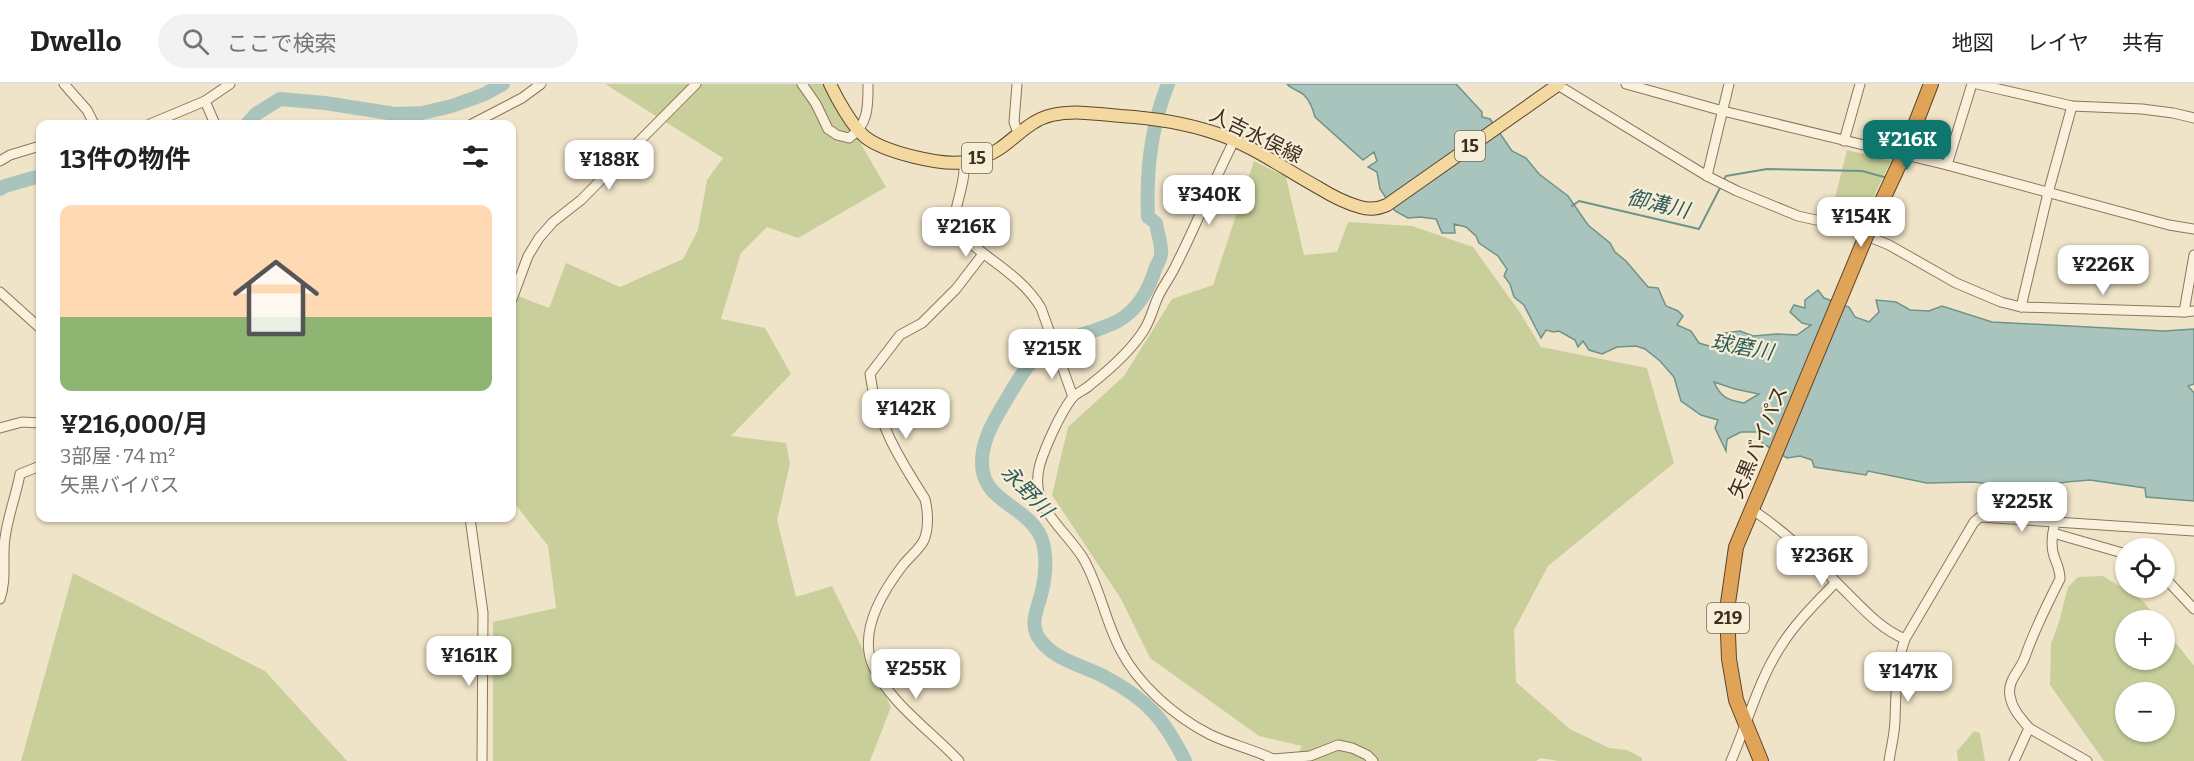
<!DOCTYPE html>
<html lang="ja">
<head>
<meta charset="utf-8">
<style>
  :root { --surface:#fff; --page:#f2f2f2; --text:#222; --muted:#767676; --line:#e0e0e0; --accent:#0f766e }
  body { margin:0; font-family:Bitter,"Noto Sans JP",serif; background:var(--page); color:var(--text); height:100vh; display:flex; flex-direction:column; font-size:22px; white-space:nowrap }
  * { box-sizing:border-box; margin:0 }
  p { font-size:20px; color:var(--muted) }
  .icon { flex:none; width:33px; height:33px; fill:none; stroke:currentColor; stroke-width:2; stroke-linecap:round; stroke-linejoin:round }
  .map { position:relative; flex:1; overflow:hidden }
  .drawer { position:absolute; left:36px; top:36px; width:480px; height:402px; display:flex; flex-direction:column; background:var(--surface); border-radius:12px; box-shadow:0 2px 4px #0004 }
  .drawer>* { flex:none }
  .tools { position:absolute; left:2115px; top:454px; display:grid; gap:12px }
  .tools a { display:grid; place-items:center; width:60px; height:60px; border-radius:50%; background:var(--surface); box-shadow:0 2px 4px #0004; font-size:30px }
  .price { position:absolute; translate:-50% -51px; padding:0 14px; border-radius:12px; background:#fff; color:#222; font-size:20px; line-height:39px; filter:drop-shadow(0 2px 3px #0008) }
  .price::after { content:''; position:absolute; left:50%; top:36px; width:18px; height:14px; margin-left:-9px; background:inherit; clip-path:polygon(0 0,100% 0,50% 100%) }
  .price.current { background:var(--accent); color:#fff }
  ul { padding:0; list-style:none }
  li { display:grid; align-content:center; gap:12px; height:318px; padding:0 24px }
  li span { display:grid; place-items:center; height:186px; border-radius:12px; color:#555 }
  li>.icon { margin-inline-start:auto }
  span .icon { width:108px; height:108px; fill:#fffc; stroke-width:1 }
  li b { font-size:26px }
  h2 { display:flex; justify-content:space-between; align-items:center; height:72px; padding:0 24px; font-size:26px }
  header { display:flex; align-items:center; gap:36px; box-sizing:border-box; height:84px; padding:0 30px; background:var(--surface); border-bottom:2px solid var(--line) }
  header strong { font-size:28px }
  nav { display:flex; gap:33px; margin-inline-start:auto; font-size:21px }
  .search { width:420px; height:54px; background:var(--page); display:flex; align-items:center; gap:15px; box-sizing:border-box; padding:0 21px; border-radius:33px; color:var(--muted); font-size:22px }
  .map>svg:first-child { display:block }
  .green { fill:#c9cf9b; fill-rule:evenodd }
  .water { fill:#a9c4bc; stroke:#6f938a; stroke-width:1.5; fill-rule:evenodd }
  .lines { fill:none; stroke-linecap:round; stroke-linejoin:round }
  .stream { stroke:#6f938a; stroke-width:2 }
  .river { stroke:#a9c4bc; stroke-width:14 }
  .minor-casing { stroke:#8d765c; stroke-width:11 }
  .major-casing { stroke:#5b4430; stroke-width:14 }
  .highway-casing { stroke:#5b4430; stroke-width:16 }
  .minor { stroke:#faf1dc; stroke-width:9 }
  .major { stroke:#f3d9a0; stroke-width:12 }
  .highway { stroke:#e0a458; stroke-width:14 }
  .highway-bridge-casing { stroke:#5b4430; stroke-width:16; stroke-linecap:butt }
  .highway-bridge { stroke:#e0a458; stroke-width:14 }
  .labels { text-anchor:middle; stroke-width:4.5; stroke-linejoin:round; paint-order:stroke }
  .shield { fill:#f7eed8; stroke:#756857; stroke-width:1.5 }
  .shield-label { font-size:18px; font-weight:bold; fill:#3d2e20 }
  .street-label { font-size:20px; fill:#3d2e20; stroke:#f7eed8 }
  .water-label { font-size:21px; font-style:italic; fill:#2f5d5a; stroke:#f7eed8 }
</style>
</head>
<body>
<header>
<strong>Dwello</strong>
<div class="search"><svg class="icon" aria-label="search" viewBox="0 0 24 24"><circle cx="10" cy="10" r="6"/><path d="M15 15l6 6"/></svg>ここで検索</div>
<nav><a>地図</a><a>レイヤ</a><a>共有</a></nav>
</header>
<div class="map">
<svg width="2194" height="677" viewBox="0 0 2194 677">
  <rect width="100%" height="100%" fill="#f0e4c8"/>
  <g class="green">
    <polygon points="605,0 826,0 886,103 798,154 767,143 741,169 721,235 765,244 791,290 731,352 786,359 790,380 777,436 796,513 832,502 891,623 870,677 493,677 493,538 556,524 548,462 512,416 512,236 518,212 549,224 566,179 620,203 683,175 698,146 707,96 723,74"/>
    <polygon points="1847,66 1891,77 1860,140 1831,130"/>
    <polygon points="1254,77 1286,93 1304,171 1337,168 1348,138 1412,142 1473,163 1519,227 1541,263 1647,284 1674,379 1548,482 1514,546 1516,598 1570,645 1609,664 1627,666 1642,674 1642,677 1558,677 1541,674 1536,677 1294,677 1302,662 1259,652 1150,574 1121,515 1052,411 1068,343 1124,292 1172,215 1213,201"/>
    <polygon points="73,489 265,587 347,677 21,677"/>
    <path d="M2103 492 2143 517 2159 537H2126V576H2164L2165 545 2194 582V677H2104L2050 601 2051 560 2059 538 2068 503 2078 493ZM2126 609H2164V648H2126Z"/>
    <polygon points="1974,647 1980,649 1985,677 1958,677 1957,667"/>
  </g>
  <path class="water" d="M1287 0H1456L1482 28V33L1490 35 1512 67 1526 74 1539 90 1568 112 1588 141 1610 159 1615 168 1626 177 1648 203 1658 204 1666 222 1678 227 1683 232 1677 241 1691 247 1699 259 1719 265 1741 260 1725 249 1740 247 1753 252 1777 250 1797 251 1811 241 1802 239 1790 228 1794 221 1805 224V216L1818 206 1824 214 1849 223 1855 233 1869 238 1879 228 1876 216 1896 218 1910 226 1929 227 1942 222 1992 238 2164 247 2194 245V300L2188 302 2194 309V417L2146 413 2145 404 2090 396 2066 398 2028 405 1974 398 1927 399 1868 387 1866 391 1814 383 1812 376 1800 372 1787 374 1762 359 1757 348H1741L1727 355 1726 367 1715 344 1718 336 1701 331 1681 317 1674 293 1660 277 1645 265 1636 262 1617 263 1602 270 1589 266 1583 257 1578 263 1575 256 1559 247 1554 248 1546 246 1541 254 1524 221 1514 213 1510 200 1504 192 1507 185 1498 172 1479 159 1476 152 1466 143 1454 140 1455 149H1442L1436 135 1420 133 1408 134 1395 127 1380 105 1377 88 1368 83 1377 77 1374 68 1363 76 1315 33C1313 25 1310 17 1304 11 1299 6 1292 6 1287 0ZM1714 298 1735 305 1759 310 1744 319C1728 316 1721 314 1714 298Z"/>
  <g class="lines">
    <g class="stream">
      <polyline points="1723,97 1726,92 1767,85 1862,87 1884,93"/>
      <polyline points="1572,122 1579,117 1699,145 1721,102"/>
    </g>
    <g class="river">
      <path d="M1168 0C1151 42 1146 88 1148 133L1156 139C1157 148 1162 160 1161 170 1161 174 1158 179 1156 183 1149 205 1139 225 1118 237 1093 250 1065 252 1042 268 1025 281 1013 305 1002 323 992 340 982 358 982 378 981 416 1023 421 1039 449 1048 465 1046 490 1042 507 1039 521 1030 537 1037 551 1051 576 1082 581 1105 593 1148 616 1164 635 1185 677"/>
      <polyline points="247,40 256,30 280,15 325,19 395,30 422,29 452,22 485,10 503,0"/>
      <polyline points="0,105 5,102 40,92"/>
    </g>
    <g class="minor-casing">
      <g id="minor">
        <polyline points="64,0 87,26 94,40"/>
        <path d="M802 0 816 20 828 45 837 51 849 54C869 40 868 22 868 0"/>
        <polyline points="1017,0 1014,38 1018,49"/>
        <polyline points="1556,0 1707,92 1737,107 1798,132 1843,142 1889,161 1956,199 2001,218 2021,223 2184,228 2194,227"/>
        <polyline points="1626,0 1723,27 1947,81 2169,141 2194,145"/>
        <polyline points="1977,0 2072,22 2142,25 2173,29 2194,34"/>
        <polyline points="205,17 215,40"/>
        <polyline points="150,40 205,17 230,0"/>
        <polyline points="472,40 522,14 541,0"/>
        <path d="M1234 57C1213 98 1197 140 1176 181 1171 192 1163 202 1158 213 1153 224 1151 235 1144 246 1131 267 1109 286 1090 301 1085 306 1076 309 1072 314 1060 330 1046 361 1040 380 1028 423 1063 442 1083 474 1100 503 1105 537 1121 567 1139 601 1174 632 1209 650 1229 660 1252 665 1273 675"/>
        <polyline points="1844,57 1860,0"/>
        <polyline points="0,77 10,71 40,62"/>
        <path d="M964 78C966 102 953 122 954 145 981 172 1021 190 1041 224L1073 313"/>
        <polyline points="1947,81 1972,0"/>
        <polyline points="1707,92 1729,0"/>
        <polyline points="0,208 40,244"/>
        <polyline points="512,215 528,172 539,154 553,138 581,116 696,0"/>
        <polyline points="2021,223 2048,109 2072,22"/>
        <polyline points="2184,228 2194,171"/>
        <polyline points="0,344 22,338 40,339"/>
        <path d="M1751 425C1782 445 1811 473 1838 500 1859 520 1878 544 1905 555"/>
        <polyline points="470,434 483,529 482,677"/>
        <polyline points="2053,449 2126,470"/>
        <polyline points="2164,493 2194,525"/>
        <path d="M0 515C7 496 2 474 5 454 8 431 16 412 20 390L40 382"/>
        <polyline points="2029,644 2087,677"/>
        <path d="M959 677C932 648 889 618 873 582 858 548 883 507 903 481 910 472 919 466 924 456 929 444 928 427 925 415 900 376 876 337 870 290L900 251 922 239 956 205 983 170"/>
        <polyline points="1269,677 1273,675 1310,672 1338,661 1352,664 1367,671 1373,677"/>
        <path d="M1731 677C1748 638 1758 597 1781 562 1796 538 1817 518 1836 498"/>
        <path d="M1889 677C1891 663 1895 649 1895 635 1896 608 1896 580 1905 555L1974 438 1980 433 2194 447"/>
        <path d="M2014 677 2029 644C2021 634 2012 625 2010 612 2007 596 2020 587 2025 573 2034 546 2047 521 2060 495 2060 485 2057 481 2054 472 2050 460 2053 449 2055 437"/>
      </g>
    </g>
    <g class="major-casing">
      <path id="major" d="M830 0C837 15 852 42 865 53 884 68 941 82 965 78 976 76 990 71 999 65 1017 53 1030 36 1052 31 1075 26 1098 30 1121 32 1152 34 1185 39 1215 49 1250 60 1286 86 1319 104 1332 112 1345 119 1360 123 1370 126 1378 125 1387 121L1559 0"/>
    </g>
    <g class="highway-casing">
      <g id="highway">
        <polyline points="1869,145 1903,72 1931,0"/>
        <polyline points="1761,677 1736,616 1729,575 1727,526 1736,463 1766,392"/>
      </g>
    </g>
    <use href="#minor" class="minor"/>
    <use href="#major" class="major"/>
    <use href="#highway" class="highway"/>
    <g class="highway-bridge-casing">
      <polyline id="highway-bridge" points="1766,392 1869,145"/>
    </g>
    <use href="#highway-bridge" class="highway-bridge"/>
  </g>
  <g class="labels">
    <g class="shield">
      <rect x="1455" y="47" width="30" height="30" rx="4.5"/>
      <rect x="962" y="59" width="30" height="30" rx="4.5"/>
      <rect x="1707" y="519" width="42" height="30" rx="4.5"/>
    </g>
    <g class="shield-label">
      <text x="1470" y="68">15</text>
      <text x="977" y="80">15</text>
      <text x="1728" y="540">219</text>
    </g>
    <g class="street-label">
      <text transform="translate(1256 51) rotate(26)" y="7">人吉水俣線</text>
      <text transform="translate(1758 358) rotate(-67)" y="7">矢黒バイパス</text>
    </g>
    <g class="water-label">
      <text transform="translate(1658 120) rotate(13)" y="7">御溝川</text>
      <text transform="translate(1742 263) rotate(10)" y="7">球磨川</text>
      <text transform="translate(1027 407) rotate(46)" y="7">永野川</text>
    </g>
  </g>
</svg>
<div class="tools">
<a><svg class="icon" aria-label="locate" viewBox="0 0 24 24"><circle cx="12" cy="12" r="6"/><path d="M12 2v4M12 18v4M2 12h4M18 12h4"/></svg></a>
<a>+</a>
<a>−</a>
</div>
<b class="price current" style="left:1907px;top:87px">¥216K</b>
<b class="price" style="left:609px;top:107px">¥188K</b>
<b class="price" style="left:1209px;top:142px">¥340K</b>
<b class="price" style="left:1861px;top:164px">¥154K</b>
<b class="price" style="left:966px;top:174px">¥216K</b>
<b class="price" style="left:2103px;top:212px">¥226K</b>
<b class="price" style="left:1052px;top:296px">¥215K</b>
<b class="price" style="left:906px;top:356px">¥142K</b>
<b class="price" style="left:2022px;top:449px">¥225K</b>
<b class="price" style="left:1822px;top:503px">¥236K</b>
<b class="price" style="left:469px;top:603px">¥161K</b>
<b class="price" style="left:916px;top:616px">¥255K</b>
<b class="price" style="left:1908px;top:619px">¥147K</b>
<section class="drawer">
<h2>13件の物件<svg class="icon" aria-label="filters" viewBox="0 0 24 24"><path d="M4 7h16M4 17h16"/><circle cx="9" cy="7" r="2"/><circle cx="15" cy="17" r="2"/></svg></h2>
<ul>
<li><span style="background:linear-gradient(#ffd9b3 60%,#8fb573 0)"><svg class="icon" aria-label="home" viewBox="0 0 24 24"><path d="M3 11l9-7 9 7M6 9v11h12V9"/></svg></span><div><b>¥216,000/月</b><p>3部屋 · 74 m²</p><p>矢黒バイパス</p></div></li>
</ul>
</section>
</div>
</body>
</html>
